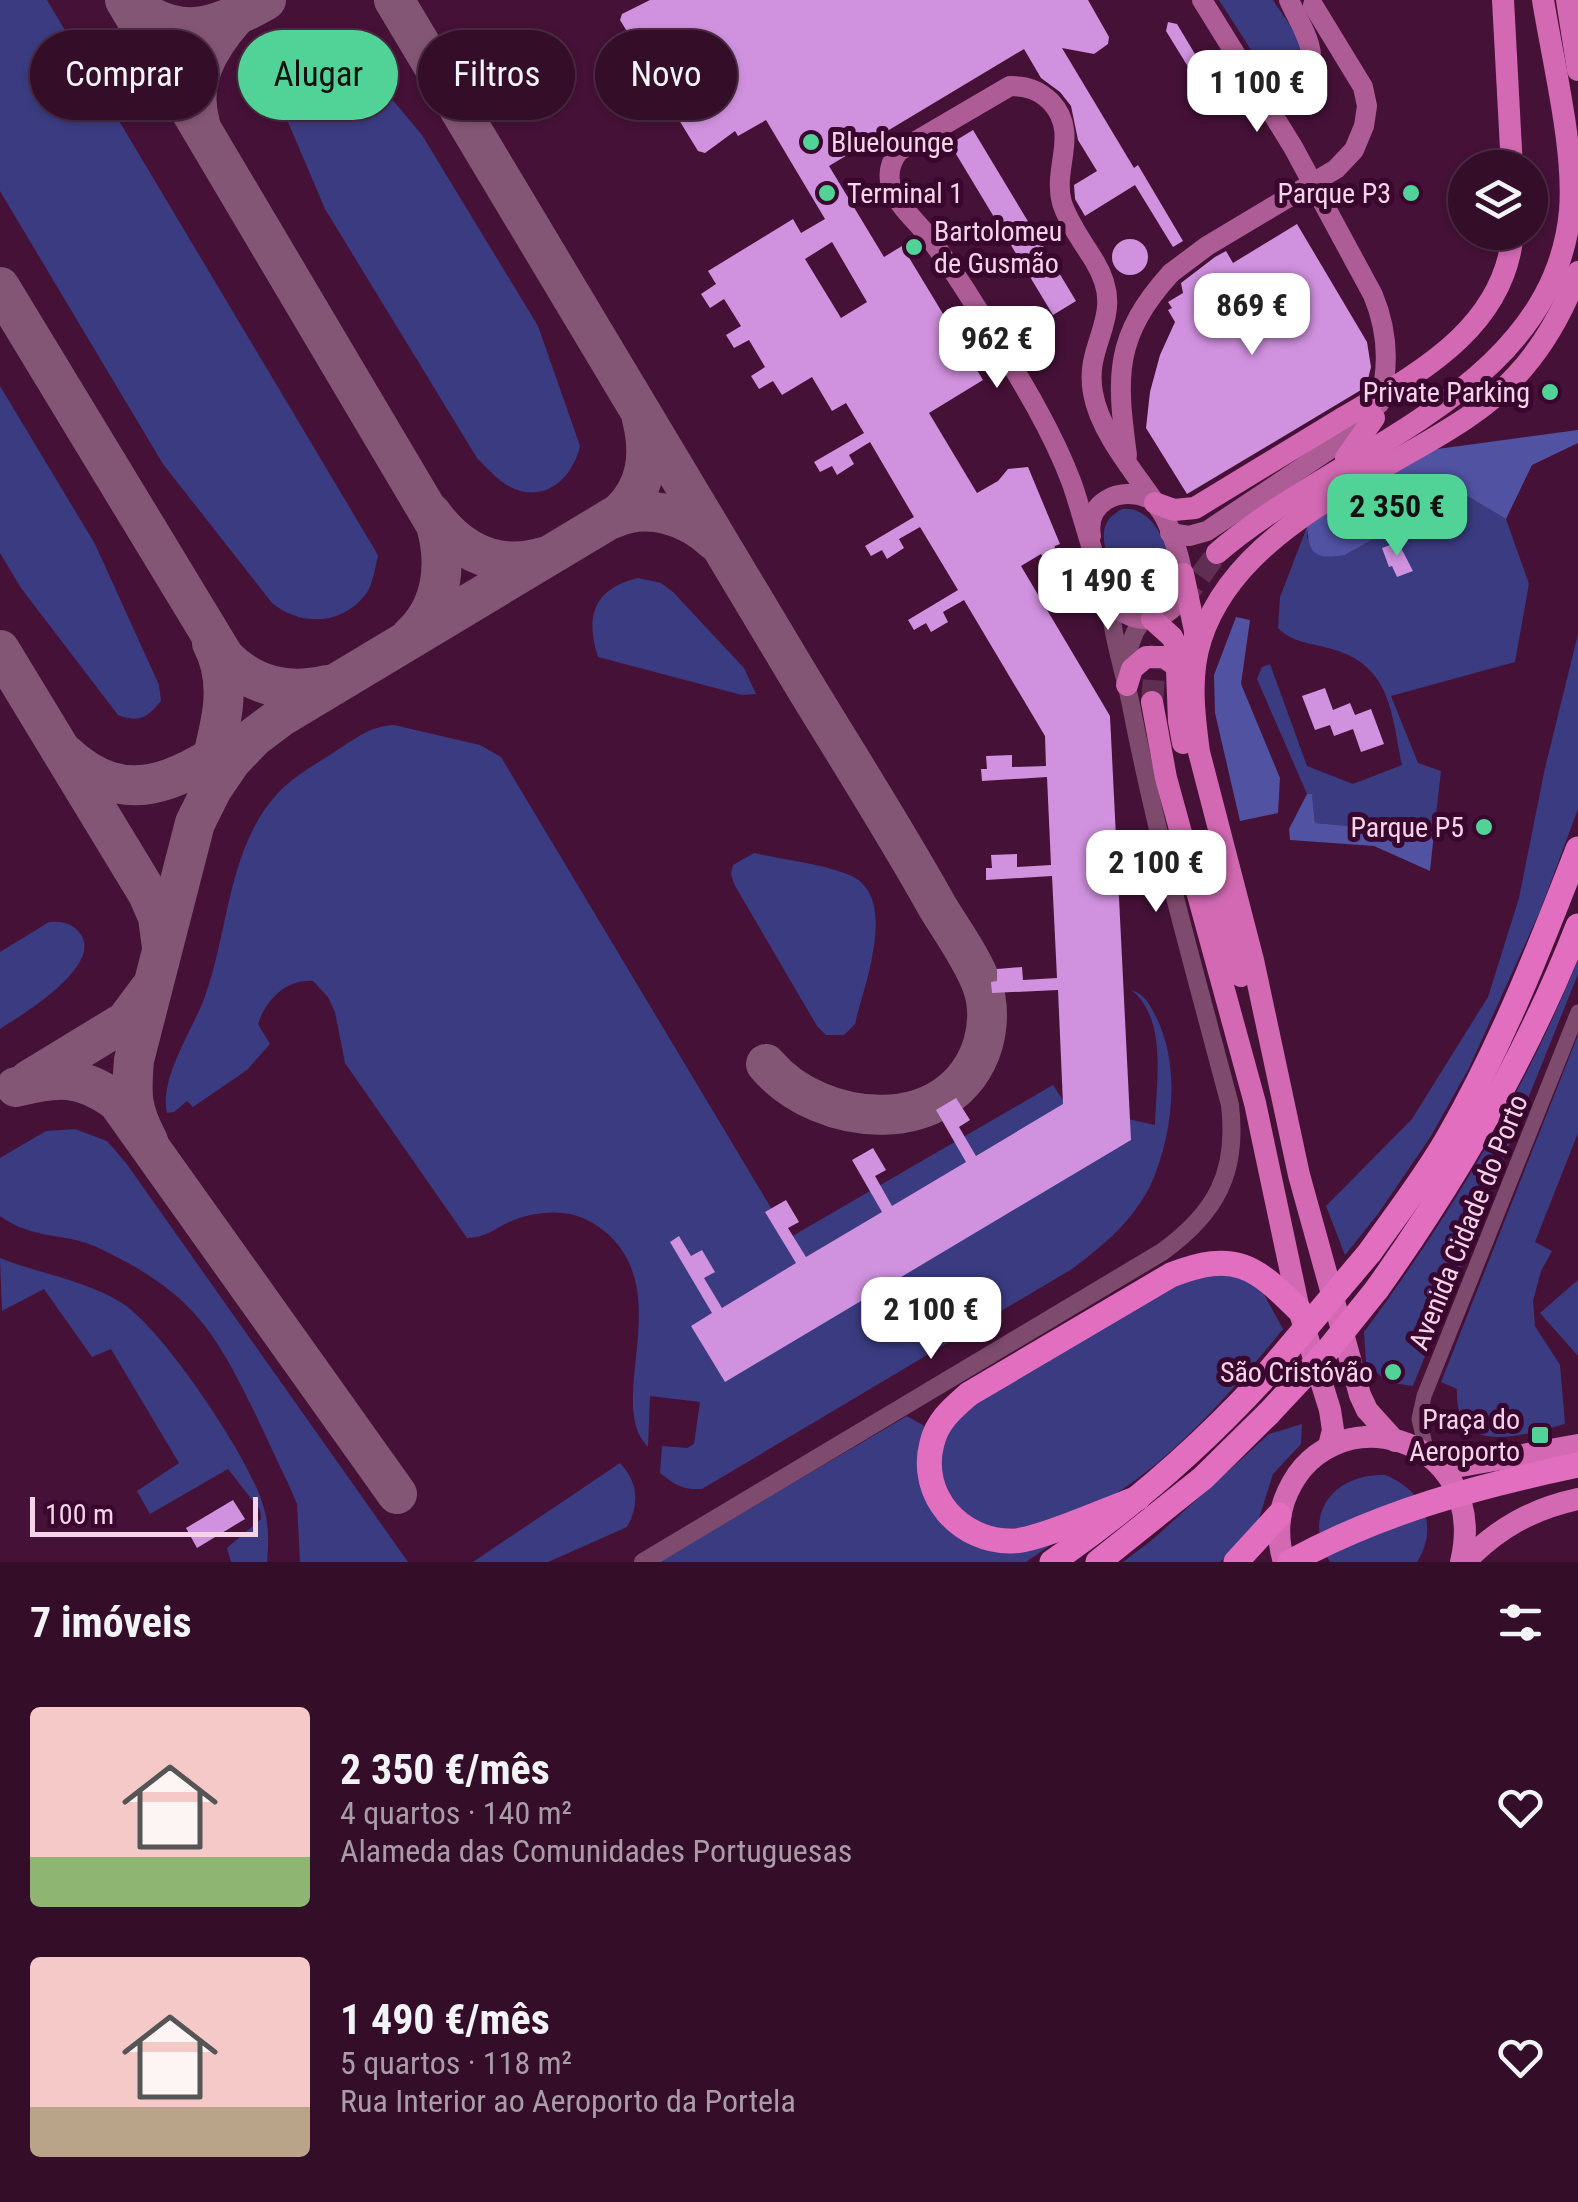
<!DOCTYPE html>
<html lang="pt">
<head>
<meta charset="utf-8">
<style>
  :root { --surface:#340d29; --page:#3f1b35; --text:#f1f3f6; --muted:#a99ca8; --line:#4e2d46; --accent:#51d397 }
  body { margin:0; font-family:"Roboto Condensed",sans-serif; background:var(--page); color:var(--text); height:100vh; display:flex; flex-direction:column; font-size:38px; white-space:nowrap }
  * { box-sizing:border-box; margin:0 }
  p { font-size:32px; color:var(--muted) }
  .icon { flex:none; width:55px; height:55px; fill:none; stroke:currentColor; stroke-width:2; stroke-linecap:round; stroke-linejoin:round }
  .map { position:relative; height:1562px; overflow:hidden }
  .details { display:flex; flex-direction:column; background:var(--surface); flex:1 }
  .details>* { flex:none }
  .guide { position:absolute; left:30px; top:30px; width:1000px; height:90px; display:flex; gap:20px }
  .fabs { position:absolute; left:1448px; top:150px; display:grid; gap:20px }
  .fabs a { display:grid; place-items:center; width:100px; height:100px; border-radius:50%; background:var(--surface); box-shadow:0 2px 8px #0004,0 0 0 2px var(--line); font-size:50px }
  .scale { position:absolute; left:30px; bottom:25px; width:228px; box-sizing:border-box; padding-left:10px; border:5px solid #f5d3e8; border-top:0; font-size:28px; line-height:35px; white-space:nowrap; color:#f5d3e8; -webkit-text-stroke:8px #39062d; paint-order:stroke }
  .price { position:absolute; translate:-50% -85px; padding:0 22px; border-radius:20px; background:#fff; color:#222; font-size:32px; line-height:65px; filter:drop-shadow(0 2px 5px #0008) }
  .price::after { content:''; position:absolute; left:50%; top:60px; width:30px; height:22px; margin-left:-15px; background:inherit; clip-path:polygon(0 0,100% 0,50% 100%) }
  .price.current { background:var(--accent); color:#111 }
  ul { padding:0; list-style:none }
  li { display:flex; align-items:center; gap:30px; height:250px; padding:0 30px }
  li span { display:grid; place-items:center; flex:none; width:280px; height:200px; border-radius:10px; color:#555 }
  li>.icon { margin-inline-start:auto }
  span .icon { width:120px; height:120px; fill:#fffc; stroke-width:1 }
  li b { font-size:42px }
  h2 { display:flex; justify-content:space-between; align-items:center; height:120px; padding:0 30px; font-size:42px }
  .pill { padding:0 35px; border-radius:45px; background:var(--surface); box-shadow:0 2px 8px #0004,0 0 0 2px var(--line); font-size:35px; line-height:90px }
  .pill.current { background:var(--accent); color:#111 }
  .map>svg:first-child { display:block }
  .green { fill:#3b3b81 }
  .forest { fill:#5152a2 }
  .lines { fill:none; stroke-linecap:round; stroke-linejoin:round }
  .taxiway { stroke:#845676; stroke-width:40 }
  .building { fill:#d091de; fill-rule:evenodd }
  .primary-tunnel { stroke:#5f2e52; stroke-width:22; stroke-dasharray:22 11; stroke-linecap:butt }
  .minor { stroke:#7e4b6e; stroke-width:15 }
  .tertiary { stroke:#7e4b6e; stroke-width:18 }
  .secondary { stroke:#ae5c95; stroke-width:20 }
  .primary { stroke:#d269b2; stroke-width:22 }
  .trunk { stroke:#e26ec0; stroke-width:25 }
  .secondary-bridge { stroke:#ae5c95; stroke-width:20 }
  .primary-bridge { stroke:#d269b2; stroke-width:22 }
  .trunk-bridge { stroke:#e26ec0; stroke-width:25 }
  .poi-dot { fill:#51d397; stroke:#39062d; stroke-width:4 }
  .labels { text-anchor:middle; stroke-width:10; stroke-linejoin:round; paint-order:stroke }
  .poi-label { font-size:28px; fill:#f5d3e8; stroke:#39062d; text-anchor:end }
  .street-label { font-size:28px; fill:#f5d3e8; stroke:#39062d }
</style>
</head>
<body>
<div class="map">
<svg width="1578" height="1562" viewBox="0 0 1578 1562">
  <rect width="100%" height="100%" fill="#451137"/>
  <g class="green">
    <path d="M0 0H47L375 550 378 556C375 568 373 584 366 594 342 626 300 626 272 603L163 464 0 191Z"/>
    <path d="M1219 0H1273C1285 20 1311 45 1294 69L1264 70Z"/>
    <path d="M340 44 355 55 422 135 538 326 580 446C571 484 537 508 501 481 493 475 485 466 477 458L325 209 280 103 278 78 286 61 322 45Z"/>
    <path d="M0 386 95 544 159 685 161 701C147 718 139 723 118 715L21 588 0 553Z"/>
    <path d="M1467 496 1506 519 1529 584 1515 662 1391 696 1418 763 1441 771 1434 833 1315 823 1312 795 1307 794 1257 679 1262 667 1270 664 1307 766 1353 784 1402 765C1391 711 1391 664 1328 648 1310 643 1291 642 1278 628L1280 597 1307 527V538L1345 555 1441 501Z"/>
    <path d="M1122 509C1172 502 1194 624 1131 603 1117 592 1099 544 1105 527 1108 518 1114 514 1122 509Z"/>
    <path d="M638 578 661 583 673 592 744 668 756 694 742 695 598 657C585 616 593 589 638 578Z"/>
    <polygon points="1578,634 1578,809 1540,911 1469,1068 1431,1136 1378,1214 1345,1255 1326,1206 1412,1119 1488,997 1519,898 1545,768"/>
    <path d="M394 725 480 745 501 757 789 1238 1053 1085 1066 1105 1155 1125C1156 1083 1168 1018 1131 990 1145 994 1150 1005 1156 1017 1181 1066 1173 1135 1151 1184 1133 1221 1104 1245 1072 1269L702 1489C683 1490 675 1485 660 1473L662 1446 687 1448 694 1444 700 1402 650 1396 648 1447C605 1404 674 1298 610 1236 597 1224 580 1214 562 1213 545 1211 525 1215 509 1222 494 1229 485 1238 467 1238L345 1063 335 1012 328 997 313 981C286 979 266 1000 258 1024L270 1044 247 1070 193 1107 187 1101 174 1112 167 1113C159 1079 192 1031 204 999 229 932 227 848 278 793 293 777 314 765 333 753 353 740 370 726 394 725Z"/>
    <path d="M754 853C784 860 818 863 847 874 901 893 864 985 855 1024L844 1035H826L817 1026 734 884 731 874 733 865Z"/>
    <path d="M49 922C60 921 70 922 78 931 109 963 20 1016 0 1029V952Z"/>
    <path d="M1578 960V974L1413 1386 1387 1382 1366 1362 1364 1332C1450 1216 1523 1094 1578 960Z"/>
    <path d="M1578 1035V1133L1535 1242 1552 1251 1541 1271 1533 1301 1535 1326 1560 1365 1565 1424C1523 1435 1454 1459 1457 1389L1441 1382Z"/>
    <path d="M75 1129 107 1141 126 1163 408 1562H300L297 1504 288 1483C264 1435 234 1360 200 1320 174 1288 138 1267 101 1249 65 1231 37 1242 0 1216V1158L46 1131Z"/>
    <path d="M0 1258C40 1274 85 1280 122 1303 162 1328 248 1456 262 1502 269 1522 269 1541 267 1562H231L227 1548 261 1519 260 1510 228 1469 150 1514 137 1491 179 1463 111 1349 92 1357 44 1289 2 1311Z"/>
    <path d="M1233 1273 1261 1289 1283 1329C1231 1393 1153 1485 1074 1515 1045 1525 1006 1534 977 1525 947 1517 930 1470 942 1443 950 1424 966 1410 981 1396L1170 1284 1203 1274Z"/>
    <polygon points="1578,1280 1578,1356 1540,1313"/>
    <polygon points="907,1416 926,1427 919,1467 966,1539 1074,1529 1026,1562 659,1562"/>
    <polygon points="1302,1424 1301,1444 1273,1474 1256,1528 1220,1562 1123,1562 1152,1540 1269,1434"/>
    <path d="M620 1463C638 1482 640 1504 627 1527L548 1562H473Z"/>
    <path d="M1385 1475C1422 1489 1440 1526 1417 1562H1330C1301 1516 1333 1473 1385 1475Z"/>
  </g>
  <g class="forest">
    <path d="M1578 430V443L1532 465 1506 519 1467 496 1441 501 1345 555C1317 559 1309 557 1307 527L1378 478 1430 450Z"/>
    <polygon points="1236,617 1250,620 1241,684 1280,778 1278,813 1240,821 1215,713 1214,675"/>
    <polygon points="1307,794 1312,794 1315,823 1434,833 1430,871 1374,846 1290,840 1289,829"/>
  </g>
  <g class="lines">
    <g class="taxiway">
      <path d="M125 0 436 525C447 564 443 607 411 636"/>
      <path d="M127 0C176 43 215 29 266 0"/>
      <path d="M394 0C529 224 661 450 797 673 844 751 893 827 937 906 952 931 972 958 982 985 989 1004 988 1026 983 1044 953 1141 820 1129 766 1064"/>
      <path d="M200 123C188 82 208 48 234 18"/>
      <path d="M0 287 225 658C254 687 288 694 327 685"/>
      <path d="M431 513C459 552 497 571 544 557"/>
      <path d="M614 518C649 503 688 516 715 541"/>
      <polyline points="0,650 148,894 158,917 162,947"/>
      <path d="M65 754C126 810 174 781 234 745"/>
      <path d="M209 771C220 728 234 685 212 643"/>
      <polyline points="29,1080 126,1021 149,990"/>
      <path d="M16 1087C58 1076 81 1075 117 1101L397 1494"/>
      <path d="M148 1141C131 1109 131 1095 134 1060L195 823 212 789 231 761 254 737 282 716 620 513C647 487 651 455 642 419"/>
    </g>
  </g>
  <g class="building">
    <path d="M650 0H1088L1109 37 1108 44 1094 54 1062 48 1134 168 1138 165 1183 241 1173 247 1135 185 1085 216 1075 199 1074 185 1097 171 1078 140 1071 106 1060 92 1041 78 1024 49 829 166 884 257 902 246 983 380 929 413 977 493 998 481 1008 469 1028 467 1060 544 1055 546 1050 570 1041 554 1021 566 1110 716 1131 1140 725 1382 691 1326 712 1313 670 1242 679 1236 691 1256 702 1250 715 1272 704 1278 722 1308 796 1263 765 1212 786 1200 799 1222 788 1228 806 1257 882 1212 852 1160 873 1148 886 1170 875 1176 892 1206 966 1162 936 1110 956 1098 970 1120 959 1127 976 1156 1063 1104 1058 990 992 993 991 982 997 981V969L1022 967 1023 980 1057 978 1052 876 986 880V868H992L991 855 1017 854V867L1051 865 1047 777 982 781 981 769H987L986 756 1012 755V767L1046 766 1045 736 964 600 943 612 948 622 931 632 926 623 914 630 908 620 958 590 920 527 899 539 904 548 887 559 882 550 871 556 865 546 914 517 870 442 849 455 854 464 837 475 832 466 820 472 814 462 864 433 846 403 832 411 812 377 782 395 773 381 759 389 751 376 765 367 749 340 734 348 726 335 741 326 724 299 710 308 701 294 716 284 708 271 793 219 801 233 825 219 766 120 738 136 735 131 705 153 698 151 679 120 681 113 715 97 677 32 645 53 639 51 620 20 622 14ZM832 242 867 302 841 318 805 259Z"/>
    <polygon points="1168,22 1177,24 1201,64 1199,73 1190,70 1166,31"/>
    <polygon points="973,130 1076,301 1053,315 950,144"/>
    <polygon points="1297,224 1367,342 1371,367 1366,387 1187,494 1146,428 1150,392 1160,355 1175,322 1168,310 1172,308 1168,302 1183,293 1181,283 1215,257 1226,251 1233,263"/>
    <circle cx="1130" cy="257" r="18"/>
    <polygon points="1398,542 1413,571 1397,577 1392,566 1389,567 1382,548"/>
    <polygon points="1325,688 1333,710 1350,703 1355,715 1371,709 1384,744 1361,752 1353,729 1334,736 1330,725 1315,730 1302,696"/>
    <polygon points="233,1500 245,1519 197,1548 186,1528"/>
  </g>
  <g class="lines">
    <g class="primary-tunnel">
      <polyline points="1181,603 1217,553"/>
      <polyline points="1152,702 1155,664 1163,641"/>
    </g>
    <polyline class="minor" points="1427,1453 1419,1419 1424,1396 1578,1012"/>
    <g class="tertiary">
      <polyline points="1123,664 1135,632 1144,619"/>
      <path d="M643 1562 1162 1252C1216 1213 1238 1173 1230 1105 1195 972 1157 840 1131 705 1123 667 1111 632 1109 594"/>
    </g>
    <g class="secondary">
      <path d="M1202 0 1293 147 1373 295C1388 331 1390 366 1379 404"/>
      <path d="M1249 73C1273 80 1322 89 1309 44 1305 29 1295 14 1289 0"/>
      <path d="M1010 86C1027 86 1039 90 1051 102 1080 133 1052 168 1062 203 1069 224 1084 244 1095 262 1128 317 1083 341 1093 393 1100 434 1138 476 1160 510 1170 523 1186 573 1183 589 1177 618 1140 629 1118 608 1100 591 1082 509 1071 481 1051 428 1019 377 989 328 971 298 952 268 931 240 919 223 897 206 891 186 887 172 891 161 899 151Z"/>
      <path d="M1127 455C1116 375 1114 336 1171 273"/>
      <polyline points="1170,533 1189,536 1207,531 1363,427"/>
      <path d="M1091 536C1085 502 1120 486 1148 498"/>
    </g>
    <g class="primary">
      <polyline points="1503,0 1512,168"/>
      <polyline points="1567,0 1578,70"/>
      <polyline points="1346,458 1374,418"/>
      <polyline points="1155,503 1174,510 1195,508 1343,418"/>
      <path d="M1217 553C1335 450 1553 393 1570 211 1575 150 1553 62 1543 0"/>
      <polyline points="1183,574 1195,631 1195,650"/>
      <polyline points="1152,619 1172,637 1176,645 1179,721 1183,743"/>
      <polyline points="1127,685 1132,669 1146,657 1164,657 1179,668"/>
      <polyline points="1152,702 1166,778 1255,1103 1299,1310 1330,1410 1333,1430 1329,1446"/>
      <polyline points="1206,843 1241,976"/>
      <path d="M1395 1441 1367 1410 1360 1395 1299 1175 1253 960 1199 752C1194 715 1189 675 1201 639 1231 546 1334 496 1412 451 1449 430 1487 408 1516 376 1543 347 1564 309 1578 272"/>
      <polyline points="1444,1469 1578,1445"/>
      <path d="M1284 1562C1278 1542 1277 1522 1284 1501 1324 1389 1492 1433 1461 1562"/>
      <path d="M1465 1562C1498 1528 1532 1509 1578 1499"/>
    </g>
    <g class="trunk">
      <path d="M1370 1252C1396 1215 1425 1178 1448 1138 1501 1046 1540 947 1578 849"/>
      <path d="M1377 1289C1458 1175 1527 1056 1578 926"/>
      <path d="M1138 1498C1110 1508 1037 1541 1012 1541 960 1542 918 1495 932 1443 937 1421 953 1408 969 1394L1171 1275C1235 1250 1255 1266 1299 1310"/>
      <path d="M1052 1562C1129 1509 1198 1449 1261 1381"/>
      <polyline points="1098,1562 1203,1478 1268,1414"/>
      <polyline points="1236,1562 1279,1515"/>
    </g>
    <polyline class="secondary-bridge" points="1171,273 1207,246 1336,169 1354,150 1364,126 1367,106 1363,87 1313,5"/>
    <path class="primary-bridge" d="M1343 418C1417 374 1505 329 1513 232"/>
    <g class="trunk-bridge">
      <polyline points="1261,1381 1370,1252"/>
      <polyline points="1268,1414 1328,1350 1377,1289"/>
      <path d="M1290 1562C1381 1512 1478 1486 1578 1465"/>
    </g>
  </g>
  <g class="poi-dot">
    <circle cx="811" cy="142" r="10"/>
    <circle cx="827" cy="193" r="10"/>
    <circle cx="1411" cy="193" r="10"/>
    <circle cx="914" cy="247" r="10"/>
    <circle cx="1550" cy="392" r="10"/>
    <circle cx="1484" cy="827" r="10"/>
    <circle cx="1393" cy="1372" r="10"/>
    <rect x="1530" y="1425" width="20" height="20" rx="5"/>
  </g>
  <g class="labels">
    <g class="poi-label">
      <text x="831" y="152" text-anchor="start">Bluelounge</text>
      <text x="847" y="203" text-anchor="start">Terminal 1</text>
      <text x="1391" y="203">Parque P3</text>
      <text x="934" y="241" text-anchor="start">Bartolomeu<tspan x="934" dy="32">de Gusmão</tspan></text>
      <text x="1530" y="402">Private Parking</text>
      <text x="1464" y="837">Parque P5</text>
      <text x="1373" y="1382">São Cristóvão</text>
      <text x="1520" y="1429">Praça do<tspan x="1520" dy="32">Aeroporto</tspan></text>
    </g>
    <g class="street-label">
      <text transform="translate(1468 1222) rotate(-68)" y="10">Avenida Cidade do Porto</text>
    </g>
  </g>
</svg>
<div class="fabs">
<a><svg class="icon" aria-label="layers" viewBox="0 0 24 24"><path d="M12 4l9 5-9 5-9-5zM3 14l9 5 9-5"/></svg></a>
</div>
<div class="scale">100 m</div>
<b class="price" style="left:1257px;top:135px">1 100 €</b>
<b class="price" style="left:1252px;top:358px">869 €</b>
<b class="price" style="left:997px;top:391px">962 €</b>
<b class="price current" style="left:1397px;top:559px">2 350 €</b>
<b class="price" style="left:1108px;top:633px">1 490 €</b>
<b class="price" style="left:1156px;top:915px">2 100 €</b>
<b class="price" style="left:931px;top:1362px">2 100 €</b>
<div class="guide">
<a class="pill">Comprar</a>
<a class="pill current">Alugar</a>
<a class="pill">Filtros</a>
<a class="pill">Novo</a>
</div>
</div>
<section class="details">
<h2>7 imóveis<svg class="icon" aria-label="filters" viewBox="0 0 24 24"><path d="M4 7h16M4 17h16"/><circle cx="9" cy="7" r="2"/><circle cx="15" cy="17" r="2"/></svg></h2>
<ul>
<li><span style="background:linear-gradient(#f6c9c9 75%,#8fb573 0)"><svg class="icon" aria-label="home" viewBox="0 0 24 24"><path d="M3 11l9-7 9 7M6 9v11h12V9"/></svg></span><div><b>2 350 €/mês</b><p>4 quartos · 140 m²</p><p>Alameda das Comunidades Portuguesas</p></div><svg class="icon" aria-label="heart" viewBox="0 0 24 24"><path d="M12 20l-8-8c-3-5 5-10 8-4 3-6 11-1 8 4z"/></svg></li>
<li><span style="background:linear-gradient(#f6c9c9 75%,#b9a48a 0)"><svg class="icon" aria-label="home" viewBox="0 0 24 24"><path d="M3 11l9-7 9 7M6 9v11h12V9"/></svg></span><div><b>1 490 €/mês</b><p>5 quartos · 118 m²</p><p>Rua Interior ao Aeroporto da Portela</p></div><svg class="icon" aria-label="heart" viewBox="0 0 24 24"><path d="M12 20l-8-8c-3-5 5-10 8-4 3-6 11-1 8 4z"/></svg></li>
</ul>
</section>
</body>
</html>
